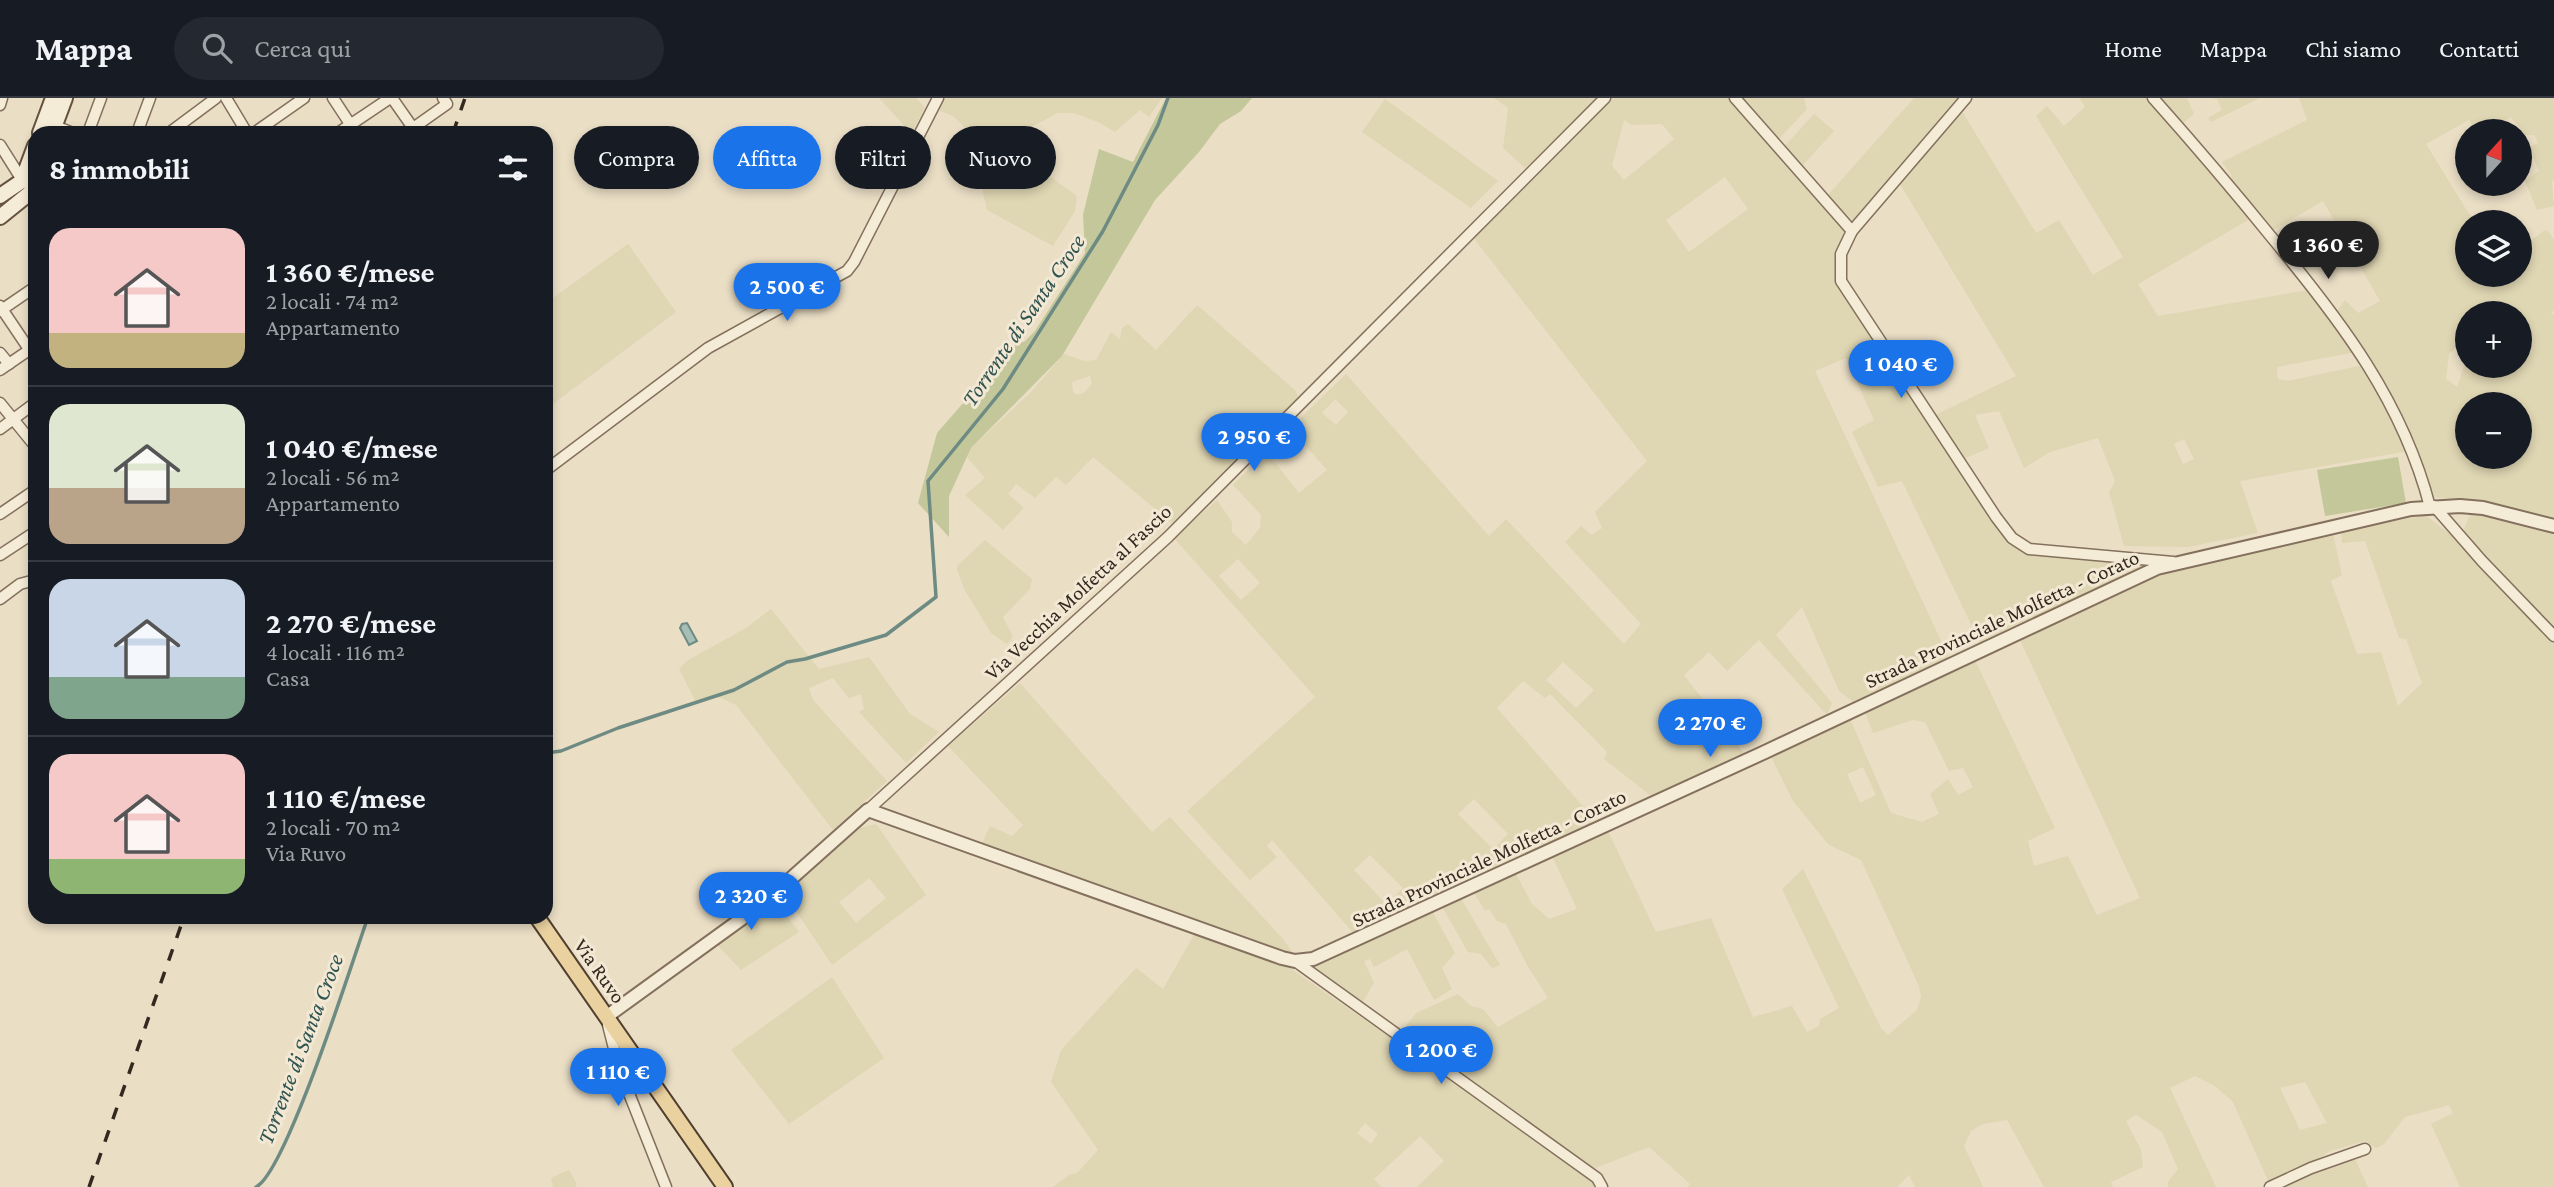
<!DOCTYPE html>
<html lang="it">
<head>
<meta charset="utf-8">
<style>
  :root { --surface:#171b24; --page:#242831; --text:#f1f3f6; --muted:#9ea1a6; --line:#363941; --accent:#1a73e8 }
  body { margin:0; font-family:"Crimson Pro",serif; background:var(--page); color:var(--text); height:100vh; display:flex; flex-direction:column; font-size:26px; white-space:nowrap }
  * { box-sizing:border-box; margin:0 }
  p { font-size:23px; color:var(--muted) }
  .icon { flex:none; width:38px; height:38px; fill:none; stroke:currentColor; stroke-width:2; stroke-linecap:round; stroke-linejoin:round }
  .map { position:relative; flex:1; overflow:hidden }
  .drawer { position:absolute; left:28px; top:28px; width:525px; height:798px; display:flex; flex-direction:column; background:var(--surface); border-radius:21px; box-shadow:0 4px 10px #0003 }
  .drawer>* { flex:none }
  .hud { position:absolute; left:574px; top:28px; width:665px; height:63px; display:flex; gap:14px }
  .needle { width:46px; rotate:21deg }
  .tools { position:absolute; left:2455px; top:21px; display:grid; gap:14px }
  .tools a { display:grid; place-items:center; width:77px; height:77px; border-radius:50%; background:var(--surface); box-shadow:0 4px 10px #0003; font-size:35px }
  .price { position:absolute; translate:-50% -60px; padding:0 16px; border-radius:24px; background:var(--accent); color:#fff; font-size:23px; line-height:46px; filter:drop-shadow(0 2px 4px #0008) }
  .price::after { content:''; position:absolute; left:50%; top:42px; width:21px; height:16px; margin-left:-10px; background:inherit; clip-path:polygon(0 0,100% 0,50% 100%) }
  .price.current { background:#222; color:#fff }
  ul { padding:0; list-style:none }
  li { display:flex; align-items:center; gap:21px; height:175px; padding:0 21px }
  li+li { border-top:2px solid var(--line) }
  li span { display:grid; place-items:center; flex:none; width:196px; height:140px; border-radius:21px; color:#555 }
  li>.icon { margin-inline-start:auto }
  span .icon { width:84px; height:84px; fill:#fffc; stroke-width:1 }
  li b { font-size:30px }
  h2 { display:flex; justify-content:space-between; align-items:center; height:84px; padding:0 21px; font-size:30px }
  .pill { padding:0 24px; border-radius:32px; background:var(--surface); box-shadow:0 4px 10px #0003; font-size:24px; line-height:63px }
  .pill.current { background:var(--accent); color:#fff }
  header { display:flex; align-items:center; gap:42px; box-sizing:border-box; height:98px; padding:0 35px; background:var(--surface); border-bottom:2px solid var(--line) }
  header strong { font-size:33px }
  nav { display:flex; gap:38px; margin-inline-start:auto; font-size:24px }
  .search { width:490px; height:63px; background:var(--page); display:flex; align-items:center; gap:18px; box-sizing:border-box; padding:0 24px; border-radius:38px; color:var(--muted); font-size:26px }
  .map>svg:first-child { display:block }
  .farmland { fill:#dfd6b3; fill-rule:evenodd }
  .green { fill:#c3c79a }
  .water { fill:#a6beb6; stroke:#6e8b83; stroke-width:2 }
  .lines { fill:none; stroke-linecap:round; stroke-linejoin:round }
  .stream { stroke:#6e8b83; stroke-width:3.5 }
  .minor-casing { stroke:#83705d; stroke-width:13 }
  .tertiary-casing { stroke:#83705d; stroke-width:16 }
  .secondary-casing { stroke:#655140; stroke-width:18 }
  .primary-casing { stroke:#513f30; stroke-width:18 }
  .minor { stroke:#f5ecd7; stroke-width:10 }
  .tertiary { stroke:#f5ecd7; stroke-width:12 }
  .secondary { stroke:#f5ecd7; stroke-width:14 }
  .primary { stroke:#ead1a0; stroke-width:14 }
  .rail { stroke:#34291f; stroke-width:3.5; stroke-dasharray:12 12; stroke-linecap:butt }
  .labels { text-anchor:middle; stroke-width:6; stroke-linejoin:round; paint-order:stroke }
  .street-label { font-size:21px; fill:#34291f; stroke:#f2e8d4 }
  .water-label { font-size:23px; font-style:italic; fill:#305350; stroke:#f2e8d4 }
</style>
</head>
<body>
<header>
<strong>Mappa</strong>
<div class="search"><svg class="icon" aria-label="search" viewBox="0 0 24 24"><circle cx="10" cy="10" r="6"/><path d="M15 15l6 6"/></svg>Cerca qui</div>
<nav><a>Home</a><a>Mappa</a><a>Chi siamo</a><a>Contatti</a></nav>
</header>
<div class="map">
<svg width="2554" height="1089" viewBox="0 0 2554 1089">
  <rect width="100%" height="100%" fill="#eadec5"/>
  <g class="farmland">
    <polygon points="879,0 916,0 925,10 911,35"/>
    <polygon points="942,0 1162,0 1149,19 1140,12 1115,34 1098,24 1074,15 1058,15 1018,36 1014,52 1077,98 1075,113 1053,148 987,112 982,90 1001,69 979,50 971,36 953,18 936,11"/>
    <polygon points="1494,0 1596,0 1560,41 1525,70 1503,50 1508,10"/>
    <path d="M1611 0H1731L1845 130 1836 170 1843 191 2026 455 2143 462 2144 469 1980 545 1902 383 1878 389 1852 334 1874 322 1846 260 1815 273 1949 560 1853 604 1839 593 1802 509 1776 537 1832 605 1827 617 1759 542 1727 573 1709 554 1684 577 1744 655 1651 698 1604 661 1607 654 1550 596 1545 600 1523 583 1497 610 1588 714 1591 725 1355 837 1272 742 1267 748 1277 759 1250 782 1187 713 1315 599 1174 440 1217 402 1232 424V434L1246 447 1260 430 1261 417 1233 387 1266 353 1299 395 1327 372 1290 330 1346 276 1489 438 1506 421 1624 546 1641 526 1565 444 1581 428 1592 437 1602 430 1595 414 1647 363 1472 138ZM1624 22 1632 27 1662 26 1674 41 1624 82 1612 68ZM1725 79 1748 111 1689 154 1666 122ZM1335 301 1348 314 1336 327 1322 315ZM1238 461 1260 485 1241 502 1219 478ZM1563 564 1594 592 1576 610 1546 582ZM1474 701 1508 736 1493 751 1458 716ZM1370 757 1403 790 1386 806 1354 772Z"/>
    <polygon points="1741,0 1804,0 1807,11 1778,42"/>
    <path d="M1914 0H1961L1957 5 2036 135 2059 122 2093 177 2123 159 2036 18 2047 8 2064 28 2085 9 2079 0H2147L2227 89 2232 78 2222 64 2307 22 2299 0H2554V82L2552 84 2554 108 2537 112 2525 83 2539 73 2529 49 2538 45 2534 37H2525L2511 19 2486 33H2476L2469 22 2426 46 2474 124H2468V177H2520V150L2545 132 2549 134 2554 142V213L2551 214 2554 218V423L2453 401 2432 399 2417 354 2371 264 2337 213 2345 202 2358 215 2380 203 2323 103 2270 134 2250 121 2138 186 2158 218 2308 192 2319 202 2356 254 2277 269 2278 281 2288 283 2363 267 2408 353 2240 383 2258 435 2188 449 2124 448 2109 394 2115 383 2098 340 2050 354 2024 370 1999 313 1975 317 1989 350 1963 361 1933 318 2016 278 1897 81 1857 126 1827 98ZM2468 215H2520V268H2468L2467 260 2457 289 2446 281 2449 256 2459 247 2467 250ZM2468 306H2520V359H2468ZM2184 341 2194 361 2183 366 2174 346Z"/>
    <polygon points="2159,0 2187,0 2194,16 2183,25"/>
    <polygon points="2211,0 2260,0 2211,24 2208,20 2222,12 2217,1"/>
    <polygon points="1385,1 1498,83 1471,110 1362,34"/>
    <polygon points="1814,16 1834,33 1801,69 1784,49"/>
    <polygon points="628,146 676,214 546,311 546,205"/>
    <path d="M1197 207 1295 292 1299 301 1173 426 1093 359 1066 387 1056 379 1035 400 1016 386 1008 396 1024 410 1003 432 965 397 985 380 967 359 971 350 1031 294 1064 256 1084 263 1096 262 1111 234 1120 241 1122 230 1128 226 1156 252ZM1090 278 1092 285 1085 294 1078 297 1073 294 1072 284Z"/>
    <polygon points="2471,414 2554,431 2554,532 2463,434"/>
    <path d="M2425 417 2458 442 2554 545V1089H2460L2431 1026 2453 1015 2449 1007 2405 1019 2384 1046 2376 1050 2365 1043 2330 1053 2304 1070 2269 1085 2233 1004 2215 988 2195 978 2170 990 2216 1089H2168V1084L2178 1071 2162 1034 2136 1017 2126 1023 2141 1052 2143 1069 2111 1084 2113 1089H2044L2007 1022 1983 1026 1971 1033 1964 1048 1983 1089H1915L1909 1077 1897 1089H1688L1690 1086 1649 1049 1593 1071 1399 937 1416 915 1458 896 1471 908 1483 911 1498 929 1548 900 1527 867 1506 826 1497 823 1489 811 1485 813 1472 792 1515 774 1532 806 1549 821 1577 811 1552 758 1606 729 1656 834 1711 820 1753 919 1792 908 1807 934 1819 928 1820 921 1839 910 1782 791 1803 771 1881 930 1888 937 1917 912 1921 899 1919 888 1861 762 1829 747 1793 703 1769 655 1848 616 1891 715 1922 724 1939 716 1930 696 1948 681 1958 697 1973 689 1963 670 1949 673 1925 624 1913 622 1873 635 1865 614 1974 560 2055 730 2028 743 2034 768 2068 758 2097 817 2140 800 2020 542 2154 473 2208 458 2333 436 2342 477 2331 483 2357 556 2381 554 2398 608 2422 585 2406 541 2399 540 2365 443 2342 445 2341 434ZM1863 669 1876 697 1860 705 1847 676ZM2305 984 2327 1025 2300 1032 2280 990Z"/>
    <polygon points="985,442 1032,481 1030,491 1003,519 1013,539 1007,546 991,535 964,491 957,471 957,468"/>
    <polygon points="771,511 819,571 869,559 910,616 939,634 906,665 859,614 864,611 861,596 849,600 833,580 809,590 813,602 887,683 833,732 736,607 716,598 695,602 679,571 688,562 746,530"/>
    <polygon points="1020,585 1152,734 1170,719 1283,841 1295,858 1285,859 982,745 990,728 1012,738 1023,727 948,648"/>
    <path d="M876 726 926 797 832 867 784 795 856 731ZM869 780 886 800 856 825 839 804Z"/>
    <polygon points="1459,797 1500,867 1492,870 1481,856 1468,854 1441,807"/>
    <polygon points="775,802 799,834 741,872 715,845"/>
    <polygon points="1431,811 1455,855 1442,870 1452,891 1434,902 1407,851 1374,869 1370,861 1364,863 1374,885 1360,908 1304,870"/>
    <path d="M1195 835 1287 868 1563 1059 1602 1089H1417L1444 1063 1420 1038 1374 1081 1381 1089H1053L1069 1077 1077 1075 1098 1052 1051 984 1061 952 1136 870 1163 891ZM1365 1025 1378 1036 1371 1046 1357 1035Z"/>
    <polygon points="832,879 884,960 789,1026 731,952"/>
    <polygon points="2352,1055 2368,1089 2274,1089"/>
    <polygon points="569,1072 577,1086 575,1089 553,1089 551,1080"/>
  </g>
  <g class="green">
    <polygon points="1166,0 1252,0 1241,13 1220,26 1199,54 1155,102 1062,258 971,350 949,398 949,439 918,405 937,335 978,288 1009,247 1024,244 1035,233 1085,155 1083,117 1099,51 1133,64"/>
    <polygon points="2398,359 2406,405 2325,418 2317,372"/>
  </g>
  <polygon class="water" points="687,525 697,543 689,547 680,530 682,526"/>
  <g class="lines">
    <g class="stream">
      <polyline points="546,655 561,653 618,630 734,592 787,564 805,561 886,537 936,499 928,383 1003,291 1103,133 1158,27 1168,0"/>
      <path d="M256 1089C286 1075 353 861 368 819"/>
    </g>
    <g class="minor-casing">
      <g id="minor">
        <polyline points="226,0 247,35"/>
        <polyline points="333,0 356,35"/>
        <polyline points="392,0 413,30"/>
        <polyline points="1735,0 1852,133 1841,156 1841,183 1996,419 2012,440 2029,451 2173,464"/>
        <path d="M2153 0C2194 46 2234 93 2273 141 2341 223 2403 304 2430 409"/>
        <polyline points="0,7 2,0"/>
        <polyline points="55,28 73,35"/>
        <polyline points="88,35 101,0"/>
        <polyline points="137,35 150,0"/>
        <polyline points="169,35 216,0"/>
        <polyline points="254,35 304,0"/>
        <polyline points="338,35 390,0"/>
        <polyline points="406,35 447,6 443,0"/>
        <polyline points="0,47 24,85"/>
        <polyline points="1852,133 1966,0"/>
        <polyline points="0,208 35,260"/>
        <polyline points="0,213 35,189"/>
        <polyline points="0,255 9,266"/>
        <polyline points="0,272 35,248"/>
        <polyline points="0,305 35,348"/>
        <polyline points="0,331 35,305"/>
        <polyline points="546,372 708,250 847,173 854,164 938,0"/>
        <polyline points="2434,408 2482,463 2554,538"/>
        <polyline points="0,416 35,392"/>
        <polyline points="0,457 35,434"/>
        <polyline points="0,501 20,486 35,482"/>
        <polyline points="868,712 1168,439 1605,0"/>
        <polyline points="1295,863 1597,1080 1602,1089"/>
        <polyline points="608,927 619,970 666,1089"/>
        <polyline points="2270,1089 2311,1070 2365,1051"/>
      </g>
    </g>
    <g class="tertiary-casing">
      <polyline id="tertiary" points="606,919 740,822 776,794 868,712 1282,860 1295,863 1313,861 1765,654 2157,470 2411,411 2460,408 2483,410 2554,428"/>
    </g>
    <g class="secondary-casing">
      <g id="secondary">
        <polyline points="40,35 53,0"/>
        <polyline points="52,35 65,0"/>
        <polyline points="0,98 22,83 35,48"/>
        <polyline points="0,119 31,94 35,82"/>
      </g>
    </g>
    <g class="primary-casing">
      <polyline id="primary" points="537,819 725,1089"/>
    </g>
    <use href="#minor" class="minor"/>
    <use href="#tertiary" class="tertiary"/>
    <use href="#secondary" class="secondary"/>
    <use href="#primary" class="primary"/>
    <g class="rail">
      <polyline points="453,35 465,0"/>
      <polyline points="89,1089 184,819"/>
    </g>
  </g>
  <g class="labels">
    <g class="street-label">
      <text transform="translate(1078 494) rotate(-43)" y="7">Via Vecchia Molfetta al Fascio</text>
      <text transform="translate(2002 521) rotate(-25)" y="7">Strada Provinciale Molfetta - Corato</text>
      <text transform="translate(1489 760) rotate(-25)" y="7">Strada Provinciale Molfetta - Corato</text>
      <text transform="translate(600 873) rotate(55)" y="7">Via Ruvo</text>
    </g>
    <g class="water-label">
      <text transform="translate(1023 222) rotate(-56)" y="8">Torrente di Santa Croce</text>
      <text transform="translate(300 951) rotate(-69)" y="8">Torrente di Santa Croce</text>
    </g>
  </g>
</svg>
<div class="tools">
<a><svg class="needle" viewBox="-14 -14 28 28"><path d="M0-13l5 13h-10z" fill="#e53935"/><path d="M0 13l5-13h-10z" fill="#9ea1a6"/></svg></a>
<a><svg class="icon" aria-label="layers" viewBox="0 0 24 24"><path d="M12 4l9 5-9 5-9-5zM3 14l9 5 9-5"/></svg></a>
<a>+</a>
<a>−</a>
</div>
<b class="price current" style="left:2328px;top:183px">1 360 €</b>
<b class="price" style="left:787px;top:225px">2 500 €</b>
<b class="price" style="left:1901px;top:302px">1 040 €</b>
<b class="price" style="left:1254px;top:375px">2 950 €</b>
<b class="price" style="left:1710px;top:661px">2 270 €</b>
<b class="price" style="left:751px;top:834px">2 320 €</b>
<b class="price" style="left:1441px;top:988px">1 200 €</b>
<b class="price" style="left:618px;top:1010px">1 110 €</b>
<div class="hud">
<a class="pill">Compra</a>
<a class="pill current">Affitta</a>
<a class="pill">Filtri</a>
<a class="pill">Nuovo</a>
</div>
<section class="drawer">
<h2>8 immobili<svg class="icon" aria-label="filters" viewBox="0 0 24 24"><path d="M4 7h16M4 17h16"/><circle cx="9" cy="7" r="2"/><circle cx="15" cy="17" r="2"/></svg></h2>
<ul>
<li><span style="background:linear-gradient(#f6c9c9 75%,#c2b280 0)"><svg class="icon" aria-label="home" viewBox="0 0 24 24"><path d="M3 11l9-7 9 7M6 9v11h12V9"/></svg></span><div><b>1 360 €/mese</b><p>2 locali · 74 m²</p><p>Appartamento</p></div></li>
<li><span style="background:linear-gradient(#dfe7d0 60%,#b9a48a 0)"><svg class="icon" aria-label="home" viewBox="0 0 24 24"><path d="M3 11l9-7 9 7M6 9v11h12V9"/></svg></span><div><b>1 040 €/mese</b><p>2 locali · 56 m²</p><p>Appartamento</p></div></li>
<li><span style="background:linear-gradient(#c9d6e8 70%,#7fa58c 0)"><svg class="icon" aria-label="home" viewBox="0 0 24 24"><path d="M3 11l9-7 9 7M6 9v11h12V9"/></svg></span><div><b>2 270 €/mese</b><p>4 locali · 116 m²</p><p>Casa</p></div></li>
<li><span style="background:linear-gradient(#f6c9c9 75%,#8fb573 0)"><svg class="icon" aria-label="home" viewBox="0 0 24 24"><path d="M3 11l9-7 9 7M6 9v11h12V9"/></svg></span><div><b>1 110 €/mese</b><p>2 locali · 70 m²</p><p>Via Ruvo</p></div></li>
</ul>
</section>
</div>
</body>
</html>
